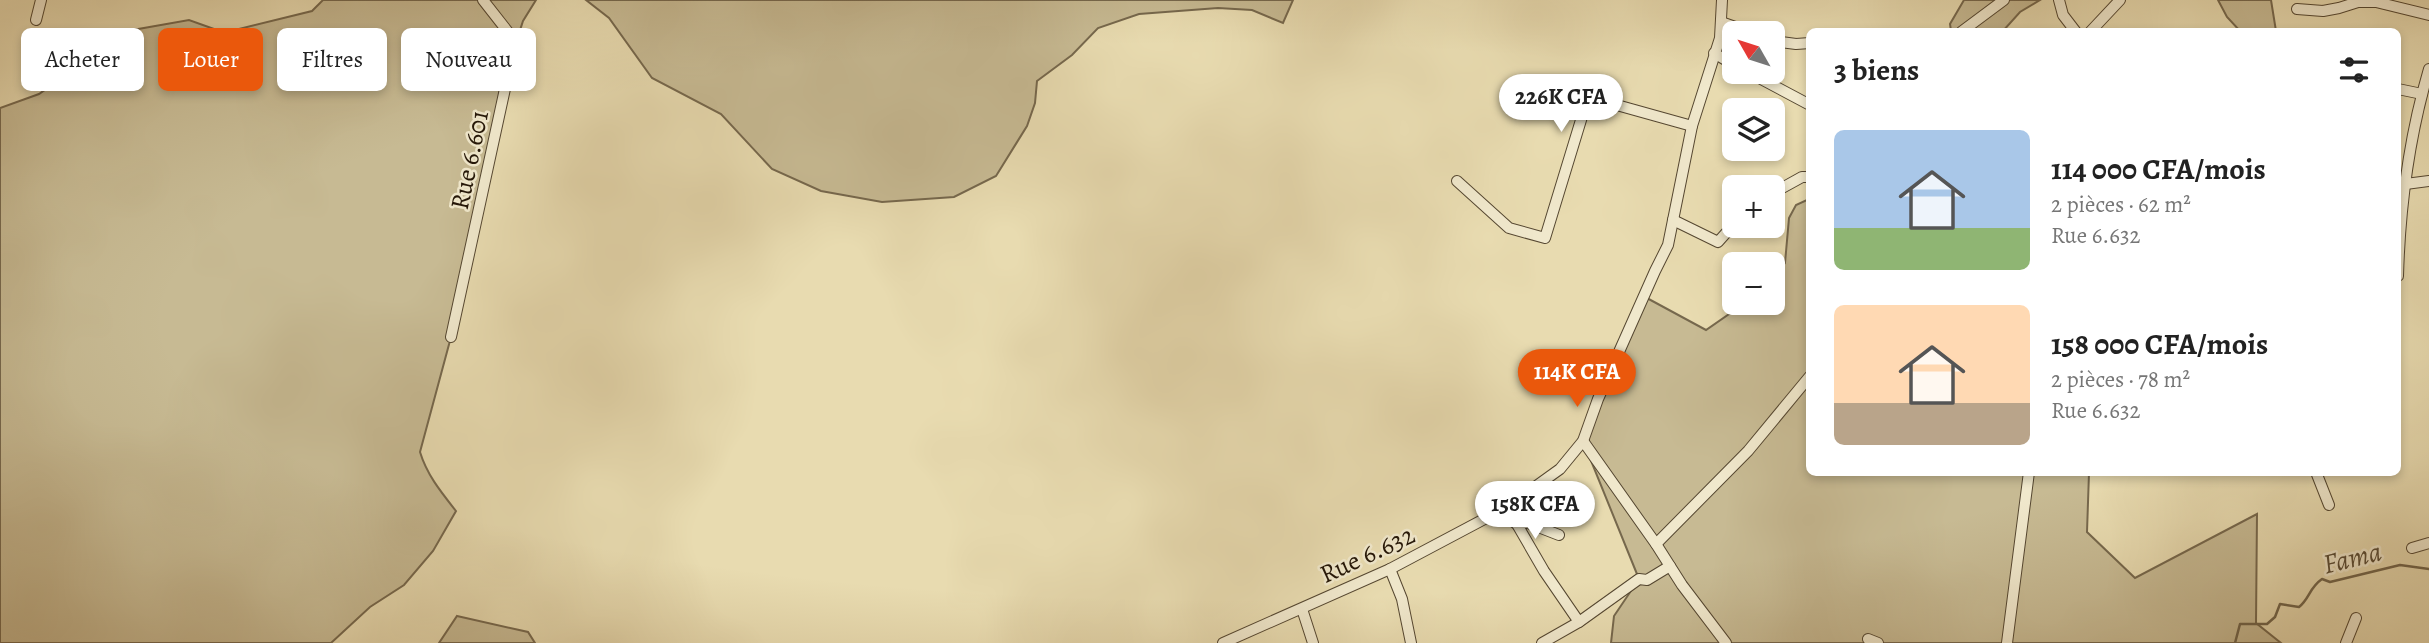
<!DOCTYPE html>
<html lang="fr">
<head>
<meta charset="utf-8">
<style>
  :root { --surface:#fff; --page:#f2f2f2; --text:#222; --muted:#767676; --accent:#ea580c }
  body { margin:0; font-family:Alegreya,serif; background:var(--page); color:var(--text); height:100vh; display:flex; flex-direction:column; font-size:26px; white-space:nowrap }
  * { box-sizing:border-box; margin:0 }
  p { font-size:23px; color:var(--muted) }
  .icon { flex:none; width:38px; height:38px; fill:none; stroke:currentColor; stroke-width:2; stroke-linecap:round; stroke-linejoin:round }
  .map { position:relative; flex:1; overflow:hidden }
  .details { position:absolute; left:1806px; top:28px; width:595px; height:448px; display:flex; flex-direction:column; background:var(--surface); border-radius:10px; box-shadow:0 4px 10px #0003 }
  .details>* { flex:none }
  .top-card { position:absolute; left:21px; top:28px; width:665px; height:63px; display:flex; gap:14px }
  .needle { width:46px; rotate:309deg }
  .buttons { position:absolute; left:1722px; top:21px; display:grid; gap:14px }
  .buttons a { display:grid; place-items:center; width:63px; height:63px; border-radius:10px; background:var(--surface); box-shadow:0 4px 10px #0003; font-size:35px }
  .price { position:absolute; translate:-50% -60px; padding:0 16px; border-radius:24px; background:#fff; color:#222; font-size:23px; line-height:46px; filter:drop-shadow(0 2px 4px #0008) }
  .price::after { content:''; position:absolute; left:50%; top:42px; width:21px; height:16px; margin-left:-10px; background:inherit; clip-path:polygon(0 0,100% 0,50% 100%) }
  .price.active { background:var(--accent); color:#fff }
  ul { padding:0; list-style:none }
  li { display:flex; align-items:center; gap:21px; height:175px; padding:0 28px }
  li span { display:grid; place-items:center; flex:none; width:196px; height:140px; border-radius:10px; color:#555 }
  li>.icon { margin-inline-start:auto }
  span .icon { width:84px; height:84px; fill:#fffc; stroke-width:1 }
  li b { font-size:30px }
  h2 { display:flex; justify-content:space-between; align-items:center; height:84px; padding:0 28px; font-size:30px }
  .chip { padding:0 24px; border-radius:10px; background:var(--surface); box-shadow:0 4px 10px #0003; font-size:24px; line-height:63px }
  .chip.active { background:var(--accent); color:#fff }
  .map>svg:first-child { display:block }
  .green { fill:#c7ba93; stroke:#76684d; stroke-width:2 }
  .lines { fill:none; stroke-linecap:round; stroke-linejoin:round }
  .stream { stroke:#71644a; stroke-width:2.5 }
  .minor-casing { stroke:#554731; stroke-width:12 }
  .minor { stroke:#f0e8cc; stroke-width:10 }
  .labels { text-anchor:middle; stroke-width:5; stroke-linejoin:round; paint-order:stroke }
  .street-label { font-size:26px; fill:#241607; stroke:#f0e8cc }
  .water-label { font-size:28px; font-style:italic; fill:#584a34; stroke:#f0e8cc }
</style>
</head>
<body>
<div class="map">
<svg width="2429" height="643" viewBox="0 0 2429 643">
  <rect width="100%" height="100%" fill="#e8dbb0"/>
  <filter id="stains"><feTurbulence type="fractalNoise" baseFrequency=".00286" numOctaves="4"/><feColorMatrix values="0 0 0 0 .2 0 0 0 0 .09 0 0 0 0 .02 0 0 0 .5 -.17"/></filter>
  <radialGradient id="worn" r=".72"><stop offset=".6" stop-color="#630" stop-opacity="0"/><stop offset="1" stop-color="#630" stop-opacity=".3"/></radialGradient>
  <g class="green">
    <path d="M323 0H536L523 21 513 52 451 337 420 452C427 475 441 492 456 511L433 551 404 585 370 607 331 643H0V108L39 94 127 31 189 20 214 29H239L312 11Z"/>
    <polygon points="586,0 1293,0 1283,23 1252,10 1218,8 1139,14 1098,28 1072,55 1037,81 1035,103 1027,126 996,176 954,197 882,202 821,191 772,169 721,114 652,78 609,18"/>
    <polygon points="1964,0 2040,0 2020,12 2003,31 1951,31 1950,24"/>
    <polygon points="2218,0 2271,0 2276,31 2240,31 2227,17"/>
    <polygon points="1809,199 1810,472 2089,473 2087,532 2135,578 2257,514 2256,623 2281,643 1611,643 1614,616 1639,579 1583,441 1645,297 1706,330 1745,303 1773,303 1773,280 1785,263 1789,218 1796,205"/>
    <polygon points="457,616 528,632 535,643 439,643"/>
  </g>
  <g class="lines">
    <path class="stream" d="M2235 643 2240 624H2267L2275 617 2280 604 2299 607C2310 598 2309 588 2322 579L2330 582 2400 565 2429 569"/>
    <g class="minor-casing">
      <g id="minor">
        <polyline points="2059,0 2063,15 2076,32"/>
        <polyline points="2297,9 2323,11 2339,8 2358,2 2376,2 2429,15"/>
        <polyline points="36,20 41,0"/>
        <polyline points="1721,22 1752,33"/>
        <polyline points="1961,32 2004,0"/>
        <polyline points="2090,32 2120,0"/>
        <polyline points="1773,41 1796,44 1810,43"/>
        <polyline points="1714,53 1734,65"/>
        <polyline points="1748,72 1810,105"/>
        <polyline points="2398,89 2422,94"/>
        <polyline points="1457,181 1509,228 1545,238 1588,97 1692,126"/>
        <polyline points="2398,185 2429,181"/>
        <polyline points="1773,193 1802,177 1810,177"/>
        <polyline points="1673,220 1718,242 1734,224"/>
        <path d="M2398 276C2400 205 2409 137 2429 69"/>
        <polyline points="451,337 513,52 512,37 483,0"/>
        <polyline points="1583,441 1656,544 1682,585 1726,643"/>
        <polyline points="2316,472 2329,505"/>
        <polyline points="1507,507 1544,571 1579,622"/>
        <polyline points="1515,523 1528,523 1559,535"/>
        <polyline points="1656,544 1748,451 1810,376"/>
        <polyline points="2412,548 2429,543"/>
        <polyline points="1390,569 1402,599 1411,643"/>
        <polyline points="1302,609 1313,643"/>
        <polyline points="1868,639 1878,643"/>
        <polyline points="1223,643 1390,569 1507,507 1560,469 1583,441 1598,399 1655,271 1668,245 1692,126 1720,38 1722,0"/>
        <polyline points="1542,643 1579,622 1639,579 1647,580 1670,566"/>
        <polyline points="2007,643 2029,472"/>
        <polyline points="2346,643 2356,618"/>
      </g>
    </g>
    <use href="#minor" class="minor"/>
  </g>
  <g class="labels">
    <g class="street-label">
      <text transform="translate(469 160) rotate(-78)" y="9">Rue 6.601</text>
      <text transform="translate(1367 554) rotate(-25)" y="9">Rue 6.632</text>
    </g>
    <g class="water-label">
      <text transform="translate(2352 557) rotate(-14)" y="10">Fama</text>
    </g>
  </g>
  <rect width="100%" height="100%" filter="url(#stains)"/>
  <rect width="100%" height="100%" fill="url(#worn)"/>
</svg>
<div class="buttons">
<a><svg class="needle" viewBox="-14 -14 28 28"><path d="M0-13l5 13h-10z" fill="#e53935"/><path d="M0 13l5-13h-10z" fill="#767676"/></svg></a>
<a><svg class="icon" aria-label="layers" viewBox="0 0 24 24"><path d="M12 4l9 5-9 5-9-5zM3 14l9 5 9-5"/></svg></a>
<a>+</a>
<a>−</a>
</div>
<b class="price" style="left:1561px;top:134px">226K CFA</b>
<b class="price active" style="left:1577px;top:409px">114K CFA</b>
<b class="price" style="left:1535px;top:541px">158K CFA</b>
<div class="top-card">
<a class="chip">Acheter</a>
<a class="chip active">Louer</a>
<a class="chip">Filtres</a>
<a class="chip">Nouveau</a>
</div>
<section class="details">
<h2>3 biens<svg class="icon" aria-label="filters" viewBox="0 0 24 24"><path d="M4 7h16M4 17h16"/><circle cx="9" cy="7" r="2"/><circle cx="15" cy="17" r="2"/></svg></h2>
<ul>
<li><span style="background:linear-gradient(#a9c7e8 70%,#8fb573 0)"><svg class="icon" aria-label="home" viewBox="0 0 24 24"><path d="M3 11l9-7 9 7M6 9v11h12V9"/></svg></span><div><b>114 000 CFA/mois</b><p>2 pièces · 62 m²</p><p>Rue 6.632</p></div></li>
<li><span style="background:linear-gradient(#ffd9b3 70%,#b9a48a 0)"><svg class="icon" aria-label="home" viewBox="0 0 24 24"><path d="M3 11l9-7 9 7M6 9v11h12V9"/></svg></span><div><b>158 000 CFA/mois</b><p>2 pièces · 78 m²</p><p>Rue 6.632</p></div></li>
</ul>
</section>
</div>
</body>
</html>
